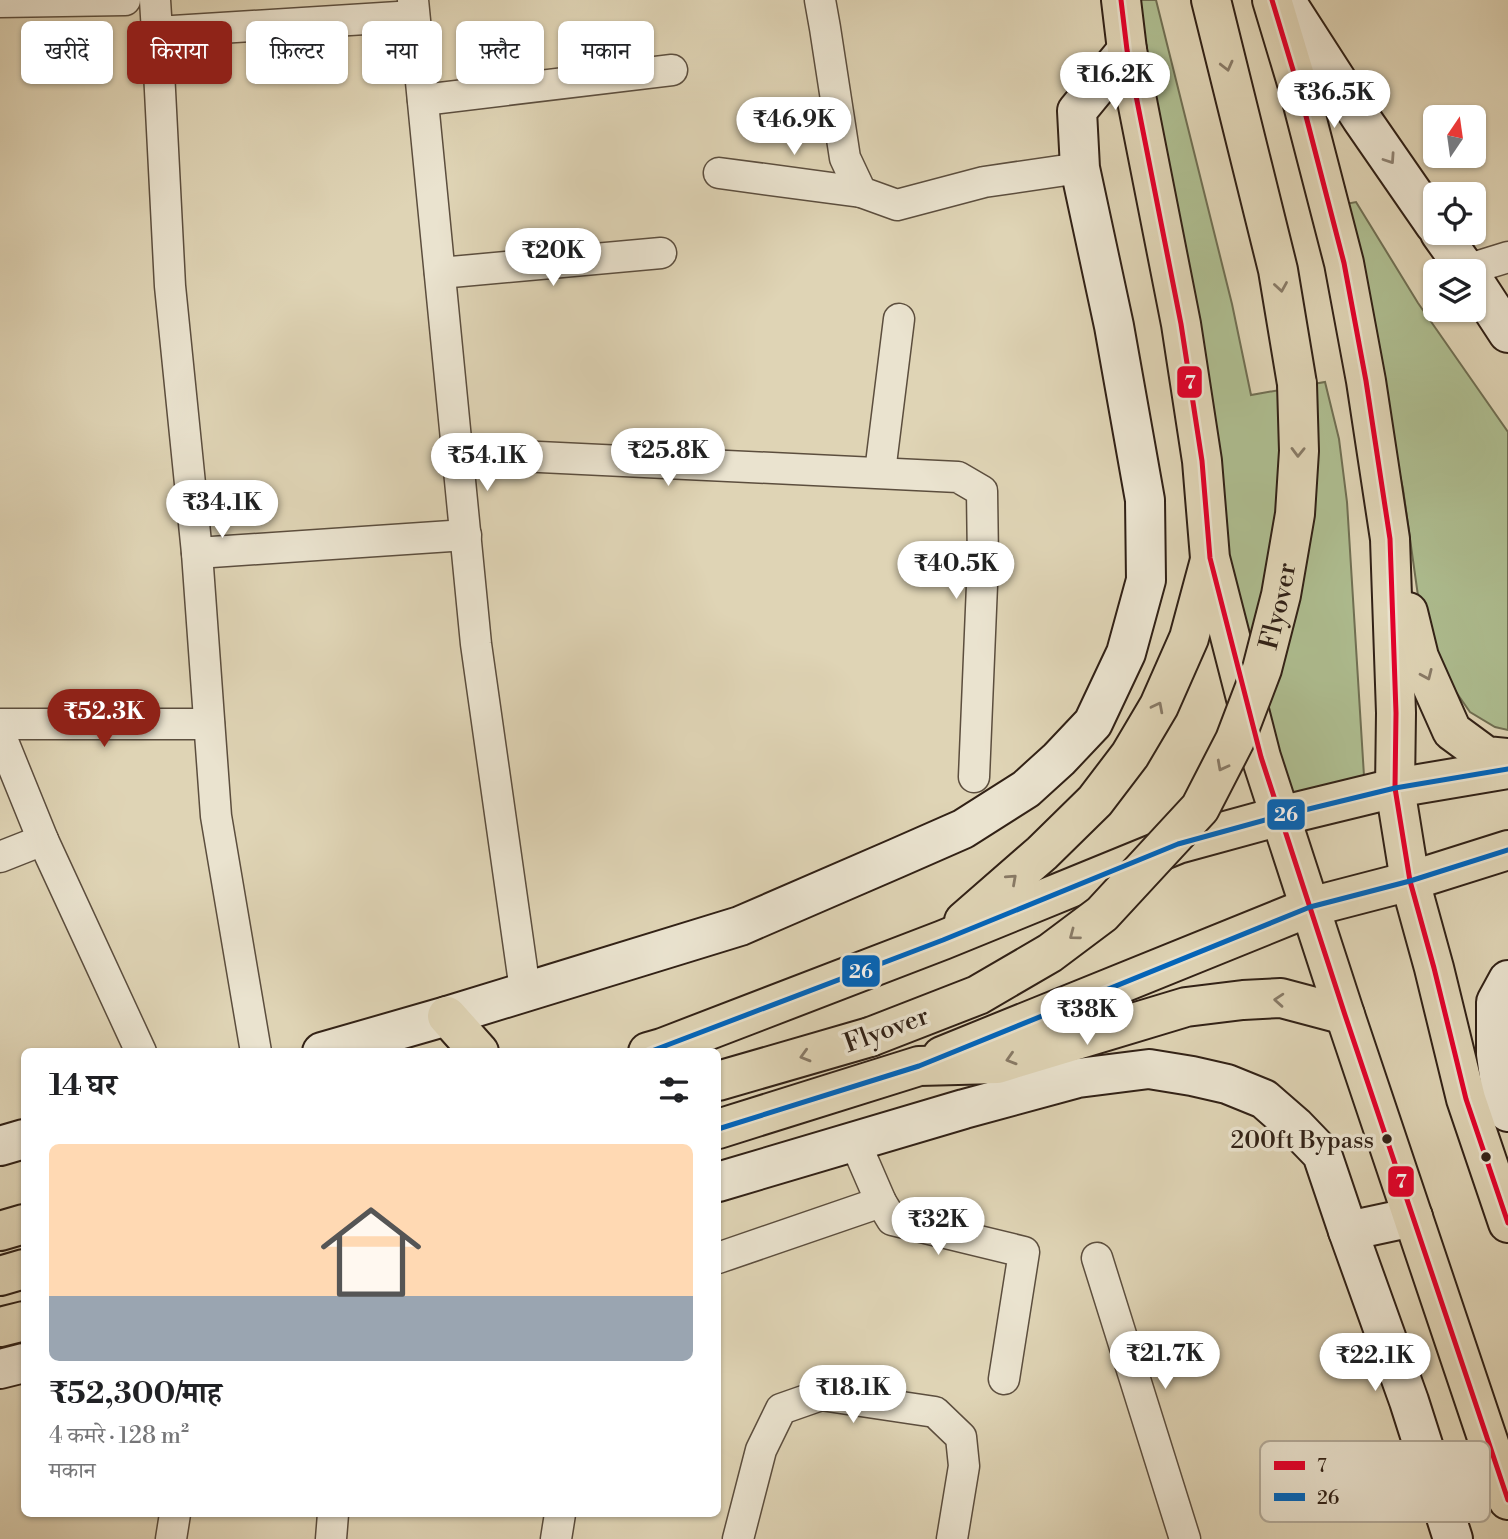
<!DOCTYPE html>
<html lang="hi">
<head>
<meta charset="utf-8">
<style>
  :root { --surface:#fff; --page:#f2f2f2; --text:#202124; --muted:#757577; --accent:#8f2418 }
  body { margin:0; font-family:"Libre Bodoni","Noto Serif Devanagari",serif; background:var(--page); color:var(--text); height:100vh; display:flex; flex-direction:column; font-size:26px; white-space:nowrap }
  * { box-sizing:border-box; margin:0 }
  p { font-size:23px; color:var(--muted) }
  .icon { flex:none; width:38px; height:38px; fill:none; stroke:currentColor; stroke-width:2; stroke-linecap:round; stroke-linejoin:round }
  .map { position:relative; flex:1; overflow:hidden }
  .panel { position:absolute; left:21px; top:1048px; width:700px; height:469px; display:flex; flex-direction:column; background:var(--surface); border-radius:10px; box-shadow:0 2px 5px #0004 }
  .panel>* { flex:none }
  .banner { position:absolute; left:21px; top:21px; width:700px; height:63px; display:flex; gap:14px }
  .needle { width:46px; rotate:13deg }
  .buttons { position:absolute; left:1423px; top:105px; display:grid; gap:14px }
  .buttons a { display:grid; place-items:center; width:63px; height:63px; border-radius:10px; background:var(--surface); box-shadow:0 2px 5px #0004; font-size:35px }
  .price { position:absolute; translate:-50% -60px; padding:0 16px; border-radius:24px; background:#fff; color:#222; font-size:23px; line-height:46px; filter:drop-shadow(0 2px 4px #0008) }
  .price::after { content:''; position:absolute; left:50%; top:42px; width:21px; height:16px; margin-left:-10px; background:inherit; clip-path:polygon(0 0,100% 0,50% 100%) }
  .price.on { background:var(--accent); color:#fff }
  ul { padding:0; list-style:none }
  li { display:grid; align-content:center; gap:14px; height:371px; padding:0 28px }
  li span { display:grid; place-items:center; height:217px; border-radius:10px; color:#555 }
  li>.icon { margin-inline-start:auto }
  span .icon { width:126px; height:126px; fill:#fffc; stroke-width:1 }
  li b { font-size:30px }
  h2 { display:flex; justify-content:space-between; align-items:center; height:84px; padding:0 28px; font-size:30px }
  .pill { padding:0 24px; border-radius:10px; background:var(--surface); box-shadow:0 2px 5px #0004; font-size:24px; line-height:63px }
  .pill.on { background:var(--accent); color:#fff }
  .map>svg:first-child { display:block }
  .green { fill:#aebd90; stroke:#706f53; stroke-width:2 }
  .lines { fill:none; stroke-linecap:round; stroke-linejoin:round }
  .street-casing { stroke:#5c4e3e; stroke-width:33 }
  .secondary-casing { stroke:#312116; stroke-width:42 }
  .highway-casing { stroke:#312116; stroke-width:42 }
  .street { stroke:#eae3cf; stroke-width:30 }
  .secondary { stroke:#eae3cf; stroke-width:38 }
  .highway { stroke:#dfd4b5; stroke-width:38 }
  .highway-bridge-casing { stroke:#312116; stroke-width:42; stroke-linecap:butt }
  .highway-bridge { stroke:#dfd4b5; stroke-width:38 }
  .bus-1-casing { stroke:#eae3cf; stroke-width:10 }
  .bus-2-casing { stroke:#eae3cf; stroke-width:10 }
  .bus-1 { stroke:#e4002b; stroke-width:5 }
  .bus-2 { stroke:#0065bd; stroke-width:5 }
  .oneway { stroke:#887a66 }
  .oneway2 { stroke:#8e8272 }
  .bus-dot { fill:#312116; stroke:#eae3cf; stroke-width:2.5 }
  .labels { text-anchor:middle; stroke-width:7; stroke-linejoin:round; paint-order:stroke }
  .bus-label { font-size:24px; fill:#312116; stroke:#eae3cf; text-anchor:end }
  .street-label { font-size:26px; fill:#312116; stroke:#eae3cf }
  .key { fill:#eae3cf; stroke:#b2a998; stroke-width:2 }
  .key-label { font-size:19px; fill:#312116 }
  .line-badge { stroke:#eae3cf; stroke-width:2.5 }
  .badge-label { font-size:19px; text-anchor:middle; font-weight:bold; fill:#fff }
</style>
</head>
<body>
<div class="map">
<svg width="1508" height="1539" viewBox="0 0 1508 1539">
  <rect width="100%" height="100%" fill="#dfd4b5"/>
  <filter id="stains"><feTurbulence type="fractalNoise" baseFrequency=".00286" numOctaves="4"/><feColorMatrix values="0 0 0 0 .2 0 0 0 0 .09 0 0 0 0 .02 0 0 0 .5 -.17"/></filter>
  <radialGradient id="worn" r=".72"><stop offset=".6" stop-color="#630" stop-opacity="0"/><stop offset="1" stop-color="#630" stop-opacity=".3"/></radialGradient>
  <g class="green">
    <polygon points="1127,0 1156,0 1232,304 1251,395 1325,382 1339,439 1347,502 1364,776 1291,797 1226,618"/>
    <polygon points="1356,202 1418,303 1508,432 1508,730 1495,727 1470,712 1449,682 1419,603 1403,489 1340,205"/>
  </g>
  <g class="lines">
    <g class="street-casing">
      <g id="street">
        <polyline points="155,0 157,32 414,16"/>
        <polyline points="413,0 476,644 525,990"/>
        <polyline points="820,0 825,28 845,158 861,192 897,205 984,182 1080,168"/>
        <polyline points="0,2 125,0"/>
        <polyline points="157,32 170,286 197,553 216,816 256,1052"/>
        <polyline points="423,100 672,70"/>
        <polyline points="719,173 861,192"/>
        <polyline points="1466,270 1508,257"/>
        <polyline points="440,273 661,253"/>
        <polyline points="458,453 958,477 982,491 983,561 974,777"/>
        <polyline points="880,472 899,319"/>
        <polyline points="197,553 466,535"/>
        <polyline points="0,724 209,724"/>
        <polyline points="0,734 43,840 141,1052"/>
        <polyline points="0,857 43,840"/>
        <polyline points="855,1142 881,1202 892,1220 1024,1252 1004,1379"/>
        <polyline points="718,1258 881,1202"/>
        <polyline points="1097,1258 1185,1539"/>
        <polyline points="171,1539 175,1514"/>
        <polyline points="331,1539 333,1514"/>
        <polyline points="556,1539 560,1514"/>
        <polyline points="738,1539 761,1450 781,1409 821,1395 935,1412 961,1437 964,1466 952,1539"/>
      </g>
    </g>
    <g class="secondary-casing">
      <g id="secondary">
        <polyline points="1285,0 1361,118 1435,225"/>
        <polyline points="1440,233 1467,271"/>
        <polyline points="1474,281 1508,333"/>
        <polyline points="1508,980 1496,1002 1496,1054 1501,1091 1508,1112"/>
        <polyline points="322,1052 447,1016 740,926 897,858 963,829 1026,789 1059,759 1093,723 1126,653 1146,580 1145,500 1114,326 1080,168 1077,111 1127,50"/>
        <polyline points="0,1146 24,1139"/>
        <polyline points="718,1182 964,1109 1078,1078 1149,1069 1192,1076 1227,1084 1264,1099 1295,1126 1322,1154 1348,1231 1413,1217"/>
        <polyline points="1348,1231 1409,1401 1453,1539"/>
        <polyline points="0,1369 24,1363"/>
      </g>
    </g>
    <g class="highway-casing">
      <g id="highway">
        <polyline points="1121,0 1127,50 1181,324 1202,461 1210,558 1261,757 1345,1015 1508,1500"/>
        <polyline points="1211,0 1278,270 1297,384"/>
        <polyline points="1272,0 1300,93 1344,263 1366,381 1390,539 1396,713 1395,788 1410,881 1434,968 1466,1099 1508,1223"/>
        <polyline points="1408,612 1419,657 1452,731 1486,756 1508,758"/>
        <polyline points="964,921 1042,853 1095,801 1130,755 1159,706 1189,638 1210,560"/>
        <polyline points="447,1016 479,1052"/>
        <polyline points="648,1052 662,1048 943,940 1178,844 1280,816 1395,788 1508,769"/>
        <polyline points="942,1056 1310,907 1410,881 1508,850"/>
        <polyline points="718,1081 870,1037"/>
        <polyline points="718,1129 919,1066 997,1064 1186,1007 1243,1000 1281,998 1345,1015"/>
        <polyline points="0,1231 24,1224"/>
        <polyline points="0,1276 24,1269"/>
        <polyline points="0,1327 24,1321"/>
      </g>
    </g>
    <use href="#street" class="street"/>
    <use href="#secondary" class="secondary"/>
    <use href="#highway" class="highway"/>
    <g class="highway-bridge-casing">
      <g id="highway-bridge">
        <path id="s1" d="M870 1037 978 995 1050 953 1102 914 1200 808 1235 740 1262 669 1281 595 1295 514 1299 451 1297 384"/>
      </g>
    </g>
    <use href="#highway-bridge" class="highway-bridge"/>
    <g class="bus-1-casing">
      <g id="bus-1">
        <polyline points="1121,0 1127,50 1181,324 1202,461 1210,558 1261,757 1345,1015 1508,1500"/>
        <polyline points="1272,0 1300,93 1344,263 1366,381 1390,539 1396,713 1395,788 1410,881 1434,968 1466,1099 1508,1223"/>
      </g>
    </g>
    <g class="bus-2-casing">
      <g id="bus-2">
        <polyline points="649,1052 943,940 1178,844 1280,816 1395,788 1508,769"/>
        <polyline points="718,1129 919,1066 1310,907 1410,881 1508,850"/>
      </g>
    </g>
    <use href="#bus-1" class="bus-1"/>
    <use href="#bus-2" class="bus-2"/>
  </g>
  <defs><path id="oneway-chevron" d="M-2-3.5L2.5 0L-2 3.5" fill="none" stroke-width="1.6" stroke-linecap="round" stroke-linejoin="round" transform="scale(1.75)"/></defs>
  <g class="oneway">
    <use href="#oneway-chevron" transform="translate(1227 66) rotate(76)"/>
    <use href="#oneway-chevron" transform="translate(1281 287) rotate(81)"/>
    <use href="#oneway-chevron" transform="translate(1298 452) rotate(91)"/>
    <use href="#oneway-chevron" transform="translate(1427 675) rotate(66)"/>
    <use href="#oneway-chevron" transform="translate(1158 707) rotate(-63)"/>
    <use href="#oneway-chevron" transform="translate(1222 766) rotate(118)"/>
    <use href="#oneway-chevron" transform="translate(1012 879) rotate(-42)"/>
    <use href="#oneway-chevron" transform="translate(1074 935) rotate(143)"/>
    <use href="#oneway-chevron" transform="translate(1279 1000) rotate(-176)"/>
    <use href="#oneway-chevron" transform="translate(805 1056) rotate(164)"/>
    <use href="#oneway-chevron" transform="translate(1011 1059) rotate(163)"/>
  </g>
  <use class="oneway2" href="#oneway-chevron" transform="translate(1390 159) rotate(56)"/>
  <g class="bus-dot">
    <circle cx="1387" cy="1139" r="6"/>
    <circle cx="1486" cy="1157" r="6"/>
  </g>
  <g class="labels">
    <g class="bus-label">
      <text x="1374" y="1148">200ft Bypass</text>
    </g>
    <g class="street-label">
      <text dy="9" stroke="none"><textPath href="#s1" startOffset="626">Flyover</textPath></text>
      <text transform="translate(886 1029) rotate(-20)" y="9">Flyover</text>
    </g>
  </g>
  <rect x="1260" y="1441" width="230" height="81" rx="10" class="key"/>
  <rect x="1274" y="1461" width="31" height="9" fill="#e4002b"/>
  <rect x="1274" y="1493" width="31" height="8" fill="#0065bd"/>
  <g class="key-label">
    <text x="1317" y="1472">7</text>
    <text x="1317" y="1504">26</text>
  </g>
  <g class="line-badge">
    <rect x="1176" y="365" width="27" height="34" rx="7" fill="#e4002b"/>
    <rect x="1266" y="798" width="40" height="33" rx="7" fill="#0065bd"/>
    <rect x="841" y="954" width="40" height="34" rx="7" fill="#0065bd"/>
    <rect x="1387" y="1165" width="28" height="33" rx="7" fill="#e4002b"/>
  </g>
  <g class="badge-label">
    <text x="1190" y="389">7</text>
    <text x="1286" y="821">26</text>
    <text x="861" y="978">26</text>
    <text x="1401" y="1188">7</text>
  </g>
  <rect width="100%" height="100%" filter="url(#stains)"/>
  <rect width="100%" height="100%" fill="url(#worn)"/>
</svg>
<div class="buttons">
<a><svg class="needle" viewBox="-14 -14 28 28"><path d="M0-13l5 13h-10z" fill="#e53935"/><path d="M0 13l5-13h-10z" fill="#757577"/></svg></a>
<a><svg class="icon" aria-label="locate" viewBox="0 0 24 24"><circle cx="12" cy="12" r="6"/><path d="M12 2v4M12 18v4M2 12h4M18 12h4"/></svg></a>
<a><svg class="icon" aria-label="layers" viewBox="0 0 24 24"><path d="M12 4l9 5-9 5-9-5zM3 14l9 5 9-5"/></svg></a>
</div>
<b class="price" style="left:1115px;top:112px">₹16.2K</b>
<b class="price" style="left:1334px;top:130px">₹36.5K</b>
<b class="price" style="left:794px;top:157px">₹46.9K</b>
<b class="price" style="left:553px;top:288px">₹20K</b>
<b class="price" style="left:668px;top:488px">₹25.8K</b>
<b class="price" style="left:487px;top:493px">₹54.1K</b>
<b class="price" style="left:222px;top:540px">₹34.1K</b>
<b class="price" style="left:956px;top:601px">₹40.5K</b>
<b class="price on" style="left:104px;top:749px">₹52.3K</b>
<b class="price" style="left:1087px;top:1047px">₹38K</b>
<b class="price" style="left:938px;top:1257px">₹32K</b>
<b class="price" style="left:1165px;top:1391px">₹21.7K</b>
<b class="price" style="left:1375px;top:1393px">₹22.1K</b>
<b class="price" style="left:853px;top:1425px">₹18.1K</b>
<div class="banner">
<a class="pill">खरीदें</a>
<a class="pill on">किराया</a>
<a class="pill">फ़िल्टर</a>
<a class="pill">नया</a>
<a class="pill">फ़्लैट</a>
<a class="pill">मकान</a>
</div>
<section class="panel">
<h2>14 घर<svg class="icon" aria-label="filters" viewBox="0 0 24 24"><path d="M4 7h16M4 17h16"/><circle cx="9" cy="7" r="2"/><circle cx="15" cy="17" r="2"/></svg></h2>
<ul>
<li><span style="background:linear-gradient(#ffd9b3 70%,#9aa5b1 0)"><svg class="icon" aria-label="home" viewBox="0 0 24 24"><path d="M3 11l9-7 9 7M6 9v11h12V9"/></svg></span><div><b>₹52,300/माह</b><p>4 कमरे · 128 m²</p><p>मकान</p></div></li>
</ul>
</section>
</div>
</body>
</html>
